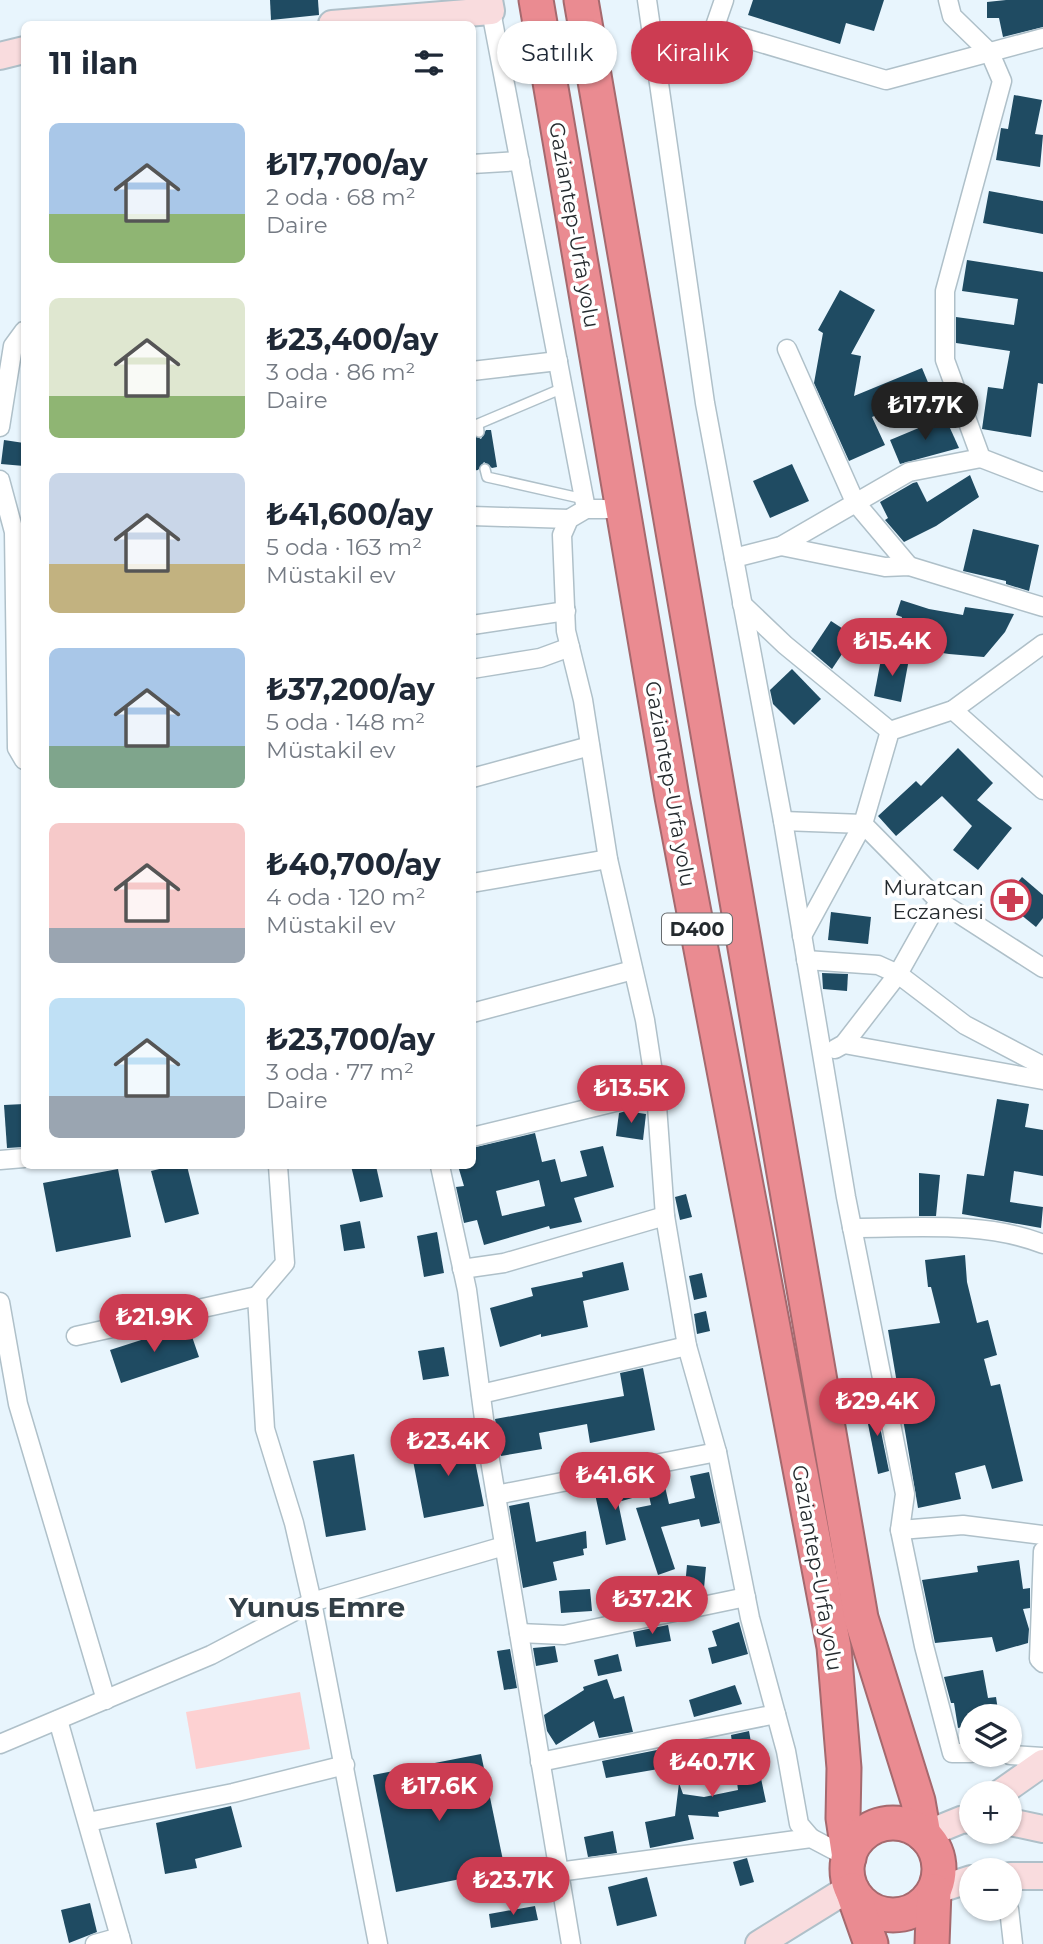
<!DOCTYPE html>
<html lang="tr">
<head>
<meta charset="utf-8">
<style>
  :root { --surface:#fff; --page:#f6f6f7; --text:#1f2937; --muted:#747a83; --accent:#cc3c52 }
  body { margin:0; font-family:Montserrat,sans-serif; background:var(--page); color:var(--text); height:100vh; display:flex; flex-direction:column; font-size:26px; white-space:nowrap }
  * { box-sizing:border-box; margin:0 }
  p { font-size:23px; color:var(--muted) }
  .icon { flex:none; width:38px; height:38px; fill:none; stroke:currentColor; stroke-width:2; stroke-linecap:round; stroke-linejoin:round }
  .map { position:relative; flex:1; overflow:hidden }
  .side { position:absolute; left:21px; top:21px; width:455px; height:1148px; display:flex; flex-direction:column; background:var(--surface); border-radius:10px; box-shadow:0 2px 5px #0004 }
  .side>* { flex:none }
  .banner { position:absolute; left:497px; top:21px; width:441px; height:63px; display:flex; gap:14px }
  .buttons { position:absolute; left:959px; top:1704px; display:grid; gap:14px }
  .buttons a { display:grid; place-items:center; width:63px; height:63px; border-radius:50%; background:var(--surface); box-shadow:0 2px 5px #0004; font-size:35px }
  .price { position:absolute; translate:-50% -60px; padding:0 16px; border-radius:24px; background:var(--accent); color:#fff; font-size:23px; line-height:46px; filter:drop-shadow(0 2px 4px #0008) }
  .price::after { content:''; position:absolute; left:50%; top:42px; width:21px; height:16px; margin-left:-10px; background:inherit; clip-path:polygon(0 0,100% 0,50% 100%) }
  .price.current { background:#222; color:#fff }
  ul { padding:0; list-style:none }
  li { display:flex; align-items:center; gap:21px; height:175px; padding:0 28px }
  li span { display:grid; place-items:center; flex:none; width:196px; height:140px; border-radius:10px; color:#555 }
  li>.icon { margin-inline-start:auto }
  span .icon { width:84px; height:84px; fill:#fffc; stroke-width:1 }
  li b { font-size:30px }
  h2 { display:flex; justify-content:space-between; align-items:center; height:84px; padding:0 28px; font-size:30px }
  .chip { padding:0 24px; border-radius:32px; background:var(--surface); box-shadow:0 2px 5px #0004; font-size:24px; line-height:63px }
  .chip.current { background:var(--accent); color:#fff }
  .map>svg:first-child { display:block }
  .green { fill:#fdd1d2 }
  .building { fill:#1f4b62; fill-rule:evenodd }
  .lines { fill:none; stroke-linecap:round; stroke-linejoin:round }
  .lane-casing { stroke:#afc0c9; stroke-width:12 }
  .street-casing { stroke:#afc0c9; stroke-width:21 }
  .secondary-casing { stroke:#afc0c9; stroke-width:30 }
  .highway-casing { stroke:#a5696e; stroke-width:37 }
  .lane { stroke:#fff; stroke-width:9 }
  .street { stroke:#fff; stroke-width:18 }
  .secondary { stroke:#f9dcde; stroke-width:26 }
  .highway { stroke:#ea8b91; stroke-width:33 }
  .labels { text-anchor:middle; stroke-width:7; stroke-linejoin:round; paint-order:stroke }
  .shield { fill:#fff; stroke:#666a6d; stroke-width:2 }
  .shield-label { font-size:19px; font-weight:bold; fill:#242a2e }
  .street-label { font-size:21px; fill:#242a2e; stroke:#fff }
  .poi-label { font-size:21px; fill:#242a2e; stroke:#fff; text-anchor:end }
  .district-label { font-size:28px; font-weight:bold; fill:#334048; stroke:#fff }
</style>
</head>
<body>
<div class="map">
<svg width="1043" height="1944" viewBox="0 0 1043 1944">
  <rect width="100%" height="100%" fill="#e8f5fd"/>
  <polygon class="green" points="300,1692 310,1749 196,1769 186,1712"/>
  <g class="building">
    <polygon points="270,0 318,0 319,15 271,20"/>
    <polygon points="753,0 884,0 874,31 846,23 840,44 748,15"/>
    <polygon points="1006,0 1043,0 1043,27 1003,37 999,18 987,18 987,2"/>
    <polygon points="1014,95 1042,100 1035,134 1043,135 1040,167 996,160 1001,128 1008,129"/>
    <polygon points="989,191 1043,201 1043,234 983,223"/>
    <polygon points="967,260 1043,272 1043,384 1038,383 1031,437 982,429 988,387 1003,389 1010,351 956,343 956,317 1014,325 1018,299 962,291"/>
    <polygon points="840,290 875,310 851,354 861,356 854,396 922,368 932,392 872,417 885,445 849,461 814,383 823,333 818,330"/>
    <polygon points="945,417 959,448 900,464 890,440"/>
    <polygon points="486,430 491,430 497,467 492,468 484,462 478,470 472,471 472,434 481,439"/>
    <polygon points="4,440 24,443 24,466 1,464"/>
    <polygon points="792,464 809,501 770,518 753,481"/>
    <polygon points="970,475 979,497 936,526 904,542 885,520 888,518 880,502 913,483 917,482 927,502"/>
    <polygon points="973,529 1039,545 1029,591 1006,584 1006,581 963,571"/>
    <polygon points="901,600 929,609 963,615 965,607 1014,614 1005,632 984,657 949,654 923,650 925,636 900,628 902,617 896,615"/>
    <polygon points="831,621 854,636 832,669 811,651"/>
    <polygon points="882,654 909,659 901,702 874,696"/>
    <polygon points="792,669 821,699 794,725 773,704 770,690"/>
    <polygon points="958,748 993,783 977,800 1012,828 978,870 953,850 972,826 942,796 896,836 878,816 916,781 921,786"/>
    <polygon points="1022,877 1043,895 1043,918 1036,927 1003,900"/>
    <polygon points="831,912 871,917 868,944 828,940"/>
    <polygon points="822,973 848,974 847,991 823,989"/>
    <polygon points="997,1099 1029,1104 1025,1127 1043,1130 1043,1176 1014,1171 1010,1202 1043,1207 1041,1228 962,1214 967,1174 984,1176"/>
    <polygon points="24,1104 24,1147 7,1148 4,1105"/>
    <polygon points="626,1111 646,1114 643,1140 616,1136 619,1113"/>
    <path d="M535 1133 542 1162 555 1159 561 1182 587 1176 580 1151 603 1146 614 1187 574 1198 582 1222 550 1229 549 1226 484 1245 477 1220 464 1223 456 1187 464 1186 458 1166H472V1148ZM539 1180 545 1206 502 1216 496 1191Z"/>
    <polygon points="172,1166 187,1166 199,1214 165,1223 151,1171"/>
    <polygon points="351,1166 376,1166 383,1197 360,1202"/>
    <polygon points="118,1169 131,1237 56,1252 43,1183"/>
    <polygon points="919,1173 940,1175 936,1216 919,1216"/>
    <polygon points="686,1194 692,1217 680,1220 675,1197"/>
    <polygon points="360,1221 365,1248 344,1251 340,1225"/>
    <polygon points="437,1232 444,1273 424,1277 417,1236"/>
    <polygon points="965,1255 967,1282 977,1323 988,1320 997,1355 984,1359 991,1386 1000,1384 1023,1481 992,1489 985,1465 955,1473 961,1499 918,1508 888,1330 940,1323 931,1287 928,1287 925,1260"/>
    <polygon points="623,1262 629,1290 583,1301 588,1327 541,1337 541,1334 500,1347 490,1308 533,1296 531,1288 583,1277 582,1272"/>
    <polygon points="702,1273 707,1297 694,1300 689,1276"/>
    <polygon points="706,1311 710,1331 697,1334 694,1314"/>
    <polygon points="188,1325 199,1357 121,1383 110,1350"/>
    <polygon points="444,1347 449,1376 423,1380 418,1351"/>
    <polygon points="643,1368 655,1430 590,1443 587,1424 539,1433 542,1449 501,1456 495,1419 624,1396 620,1373"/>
    <polygon points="875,1402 889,1471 878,1474 864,1404"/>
    <polygon points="475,1438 479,1460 475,1461 484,1506 424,1518 411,1450"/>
    <polygon points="354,1454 366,1530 326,1537 313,1461"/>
    <polygon points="709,1472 720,1523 701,1527 699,1519 661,1527 675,1569 658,1575 636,1508 651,1505 646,1482 663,1478 669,1504 695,1498 690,1476"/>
    <polygon points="641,1484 643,1495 618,1502 626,1540 606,1545 595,1494"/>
    <polygon points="529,1502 536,1542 586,1531 587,1548 583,1549 584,1555 553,1562 557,1580 523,1588 509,1506"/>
    <polygon points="1019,1560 1023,1589 1030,1588 1030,1608 1023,1609 1029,1629 1028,1643 996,1652 992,1637 935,1643 922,1580 978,1572 977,1566"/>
    <polygon points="687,1565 706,1567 704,1588 685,1586"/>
    <polygon points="634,1577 640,1607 620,1612 614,1582"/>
    <polygon points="590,1589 592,1611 561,1613 559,1591"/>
    <polygon points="739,1622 748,1654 712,1664 708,1648 717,1646 712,1631"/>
    <polygon points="668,1625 671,1641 636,1647 633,1632"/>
    <polygon points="555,1646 558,1662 536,1666 533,1648"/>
    <polygon points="510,1649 517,1688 504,1690 497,1651"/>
    <polygon points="618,1654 622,1671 598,1676 594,1660"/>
    <polygon points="983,1670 988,1698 996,1697 999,1717 971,1717 971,1725 958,1728 954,1703 951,1703 944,1677"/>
    <polygon points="607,1679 614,1699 624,1696 633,1732 599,1738 594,1721 556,1745 547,1731 544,1715 584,1690 583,1687"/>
    <polygon points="735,1685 742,1704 694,1717 689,1700"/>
    <polygon points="749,1731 756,1770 759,1769 766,1802 718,1812 719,1817 688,1815 694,1839 650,1848 645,1822 675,1816 679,1783 683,1794 704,1797 738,1790 731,1735"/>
    <polygon points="672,1747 676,1766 606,1778 602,1761"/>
    <polygon points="481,1754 505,1870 396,1892 373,1775"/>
    <polygon points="231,1806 242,1847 195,1859 197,1868 165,1874 156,1823"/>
    <polygon points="613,1831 617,1853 588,1857 584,1837"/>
    <polygon points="747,1858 754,1882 740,1886 733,1862"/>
    <polygon points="647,1877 657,1916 617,1926 608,1887"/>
    <polygon points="90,1903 97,1932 69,1943 61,1910"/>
    <polygon points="535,1906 538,1920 491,1928 489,1914"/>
  </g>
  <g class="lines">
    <g class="lane-casing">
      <g id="lane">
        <polyline points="479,432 478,424 563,388"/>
        <polyline points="485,469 487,477 584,499"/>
      </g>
    </g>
    <g class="street-casing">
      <g id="street">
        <polyline points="647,0 705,403 783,821 846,1197 905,1494 900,1530 924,1646 952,1753 971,1753"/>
        <polyline points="724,0 714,29 886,80 1043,38"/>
        <polyline points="948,0 952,16 990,53 1002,81 945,291 945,360 981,458 1043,482"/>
        <polyline points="491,11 586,509"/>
        <polyline points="472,164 520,161"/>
        <polyline points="787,349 855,502 909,566"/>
        <polyline points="472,371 558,361"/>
        <polyline points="0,427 13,346 24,331"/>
        <polyline points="0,480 14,532 17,748 24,760"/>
        <polyline points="621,509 586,509 569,519 562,535 566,631 583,700 608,859 645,1020 656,1092 665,1216 687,1346 717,1452 750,1618 786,1751 799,1824 811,1838"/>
        <polyline points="472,516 569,519"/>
        <polyline points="781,546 885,567 909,566 1043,607"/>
        <polyline points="734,558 781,546 909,472 981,458"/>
        <polyline points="742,604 785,645 890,731"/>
        <polyline points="472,625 566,611"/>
        <polyline points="472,669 540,658 570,647"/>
        <polyline points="953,710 1043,790"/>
        <polyline points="472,778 590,746"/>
        <polyline points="783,821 863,824 939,901 1043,968"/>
        <polyline points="472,883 608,859"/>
        <polyline points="802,936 863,824 890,731 953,710 1043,644"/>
        <polyline points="806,960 878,965 898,974 965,1025 1043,1066"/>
        <polyline points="472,1013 633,970"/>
        <polyline points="844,1044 1043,1080"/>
        <polyline points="835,1049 844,1044 898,974 939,901"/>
        <polyline points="472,1137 656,1092"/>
        <polyline points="0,1160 24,1158"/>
        <polyline points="278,1166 285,1263 257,1296 265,1429 294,1523 312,1602 378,1944"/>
        <polyline points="440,1166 467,1290 487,1442 571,1944"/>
        <path d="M852 1228C914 1228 985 1221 1043 1244"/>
        <polyline points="462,1269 504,1263 665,1216"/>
        <polyline points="0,1302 18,1404 106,1700"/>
        <polyline points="76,1336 257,1296"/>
        <polyline points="481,1394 687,1346"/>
        <polyline points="496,1495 717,1452"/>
        <polyline points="900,1530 963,1525 1043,1535"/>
        <polyline points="1043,1551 1039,1659 1043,1663"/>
        <polyline points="519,1633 564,1635 746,1597"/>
        <polyline points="58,1720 122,1944"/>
        <polyline points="0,1744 211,1655 312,1602 504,1546"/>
        <polyline points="1010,1755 1043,1757"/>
        <polyline points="540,1762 776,1714"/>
        <polyline points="88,1822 233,1793 345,1765"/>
        <polyline points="558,1872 811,1838 849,1858"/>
        <polyline points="1009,1909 1013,1944"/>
        <polyline points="95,1944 120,1937"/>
      </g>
    </g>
    <g class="secondary-casing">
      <g id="secondary">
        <polyline points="332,24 491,11 489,0"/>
        <polyline points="0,56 24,50"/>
        <polyline points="999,1794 1043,1763"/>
        <polyline points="1010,1822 1043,1829"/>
        <polyline points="924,1835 961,1820 971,1819"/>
        <polyline points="1010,1876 1043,1876"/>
        <polyline points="934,1891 971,1879"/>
        <polyline points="759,1944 851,1887"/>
      </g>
    </g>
    <g class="highway-casing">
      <g id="highway">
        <polyline points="536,0 672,797 834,1647 844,1768 843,1818 849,1858"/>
        <polyline points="581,0 861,1618 918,1801 924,1835"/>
        <circle cx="893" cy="1869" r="46"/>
        <polyline points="852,1890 871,1944"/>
        <polyline points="932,1944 934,1891"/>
      </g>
    </g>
    <use href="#lane" class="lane"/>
    <use href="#street" class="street"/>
    <use href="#secondary" class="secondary"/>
    <use href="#highway" class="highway"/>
  </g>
  <defs>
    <g id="pharmacy-ring" transform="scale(2.0125)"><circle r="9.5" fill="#fff" stroke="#cc3c52" stroke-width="1.5"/><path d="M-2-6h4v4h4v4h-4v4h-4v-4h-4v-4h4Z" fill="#cc3c52"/></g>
  </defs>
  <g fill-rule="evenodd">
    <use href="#pharmacy-ring" x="1011" y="900"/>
  </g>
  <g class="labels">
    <rect class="shield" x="662" y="913.5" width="70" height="31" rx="5"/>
    <g class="shield-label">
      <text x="697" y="936">D400</text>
    </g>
    <g class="street-label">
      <text transform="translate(574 225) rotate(80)" y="7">Gaziantep-Urfa yolu</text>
      <text transform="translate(670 784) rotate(80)" y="7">Gaziantep-Urfa yolu</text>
      <text transform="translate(817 1568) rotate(80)" y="7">Gaziantep-Urfa yolu</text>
    </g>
    <g class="poi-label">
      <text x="984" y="895">Muratcan<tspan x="984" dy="24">Eczanesi</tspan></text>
    </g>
    <g class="district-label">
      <text x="317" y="1617">Yunus Emre</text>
    </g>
  </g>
</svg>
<div class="buttons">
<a><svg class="icon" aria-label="layers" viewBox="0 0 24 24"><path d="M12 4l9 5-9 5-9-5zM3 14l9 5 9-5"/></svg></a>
<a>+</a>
<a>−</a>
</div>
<b class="price current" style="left:925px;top:442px">₺17.7K</b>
<b class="price" style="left:892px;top:678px">₺15.4K</b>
<b class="price" style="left:631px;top:1125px">₺13.5K</b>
<b class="price" style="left:154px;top:1354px">₺21.9K</b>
<b class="price" style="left:877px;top:1438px">₺29.4K</b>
<b class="price" style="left:448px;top:1478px">₺23.4K</b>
<b class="price" style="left:615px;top:1512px">₺41.6K</b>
<b class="price" style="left:652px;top:1636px">₺37.2K</b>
<b class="price" style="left:712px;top:1799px">₺40.7K</b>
<b class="price" style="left:439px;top:1823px">₺17.6K</b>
<b class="price" style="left:513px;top:1917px">₺23.7K</b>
<div class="banner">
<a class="chip">Satılık</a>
<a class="chip current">Kiralık</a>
</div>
<section class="side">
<h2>11 ilan<svg class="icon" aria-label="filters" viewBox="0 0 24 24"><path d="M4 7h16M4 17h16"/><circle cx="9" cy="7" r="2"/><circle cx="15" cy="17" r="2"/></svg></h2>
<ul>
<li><span style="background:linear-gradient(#a9c7e8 65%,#8fb573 0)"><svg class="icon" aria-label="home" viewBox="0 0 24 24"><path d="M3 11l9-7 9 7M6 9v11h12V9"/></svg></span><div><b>₺17,700/ay</b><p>2 oda · 68 m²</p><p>Daire</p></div></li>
<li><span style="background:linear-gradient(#dfe7d0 70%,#8fb573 0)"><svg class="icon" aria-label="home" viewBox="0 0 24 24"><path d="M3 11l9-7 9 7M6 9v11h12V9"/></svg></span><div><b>₺23,400/ay</b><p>3 oda · 86 m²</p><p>Daire</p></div></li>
<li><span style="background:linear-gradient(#c9d6e8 65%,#c2b280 0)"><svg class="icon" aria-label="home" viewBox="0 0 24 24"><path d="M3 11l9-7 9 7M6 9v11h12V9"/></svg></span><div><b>₺41,600/ay</b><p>5 oda · 163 m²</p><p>Müstakil ev</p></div></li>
<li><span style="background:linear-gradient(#a9c7e8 70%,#7fa58c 0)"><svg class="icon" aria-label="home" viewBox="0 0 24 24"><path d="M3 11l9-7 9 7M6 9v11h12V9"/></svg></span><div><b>₺37,200/ay</b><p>5 oda · 148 m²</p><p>Müstakil ev</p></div></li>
<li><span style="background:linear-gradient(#f6c9c9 75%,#9aa5b1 0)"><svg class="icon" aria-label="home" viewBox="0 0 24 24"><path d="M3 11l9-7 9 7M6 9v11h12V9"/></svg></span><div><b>₺40,700/ay</b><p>4 oda · 120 m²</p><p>Müstakil ev</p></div></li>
<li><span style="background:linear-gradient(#bfe0f5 70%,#9aa5b1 0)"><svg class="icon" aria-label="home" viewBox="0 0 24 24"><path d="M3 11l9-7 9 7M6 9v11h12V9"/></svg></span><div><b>₺23,700/ay</b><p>3 oda · 77 m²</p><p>Daire</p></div></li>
</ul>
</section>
</div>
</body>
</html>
